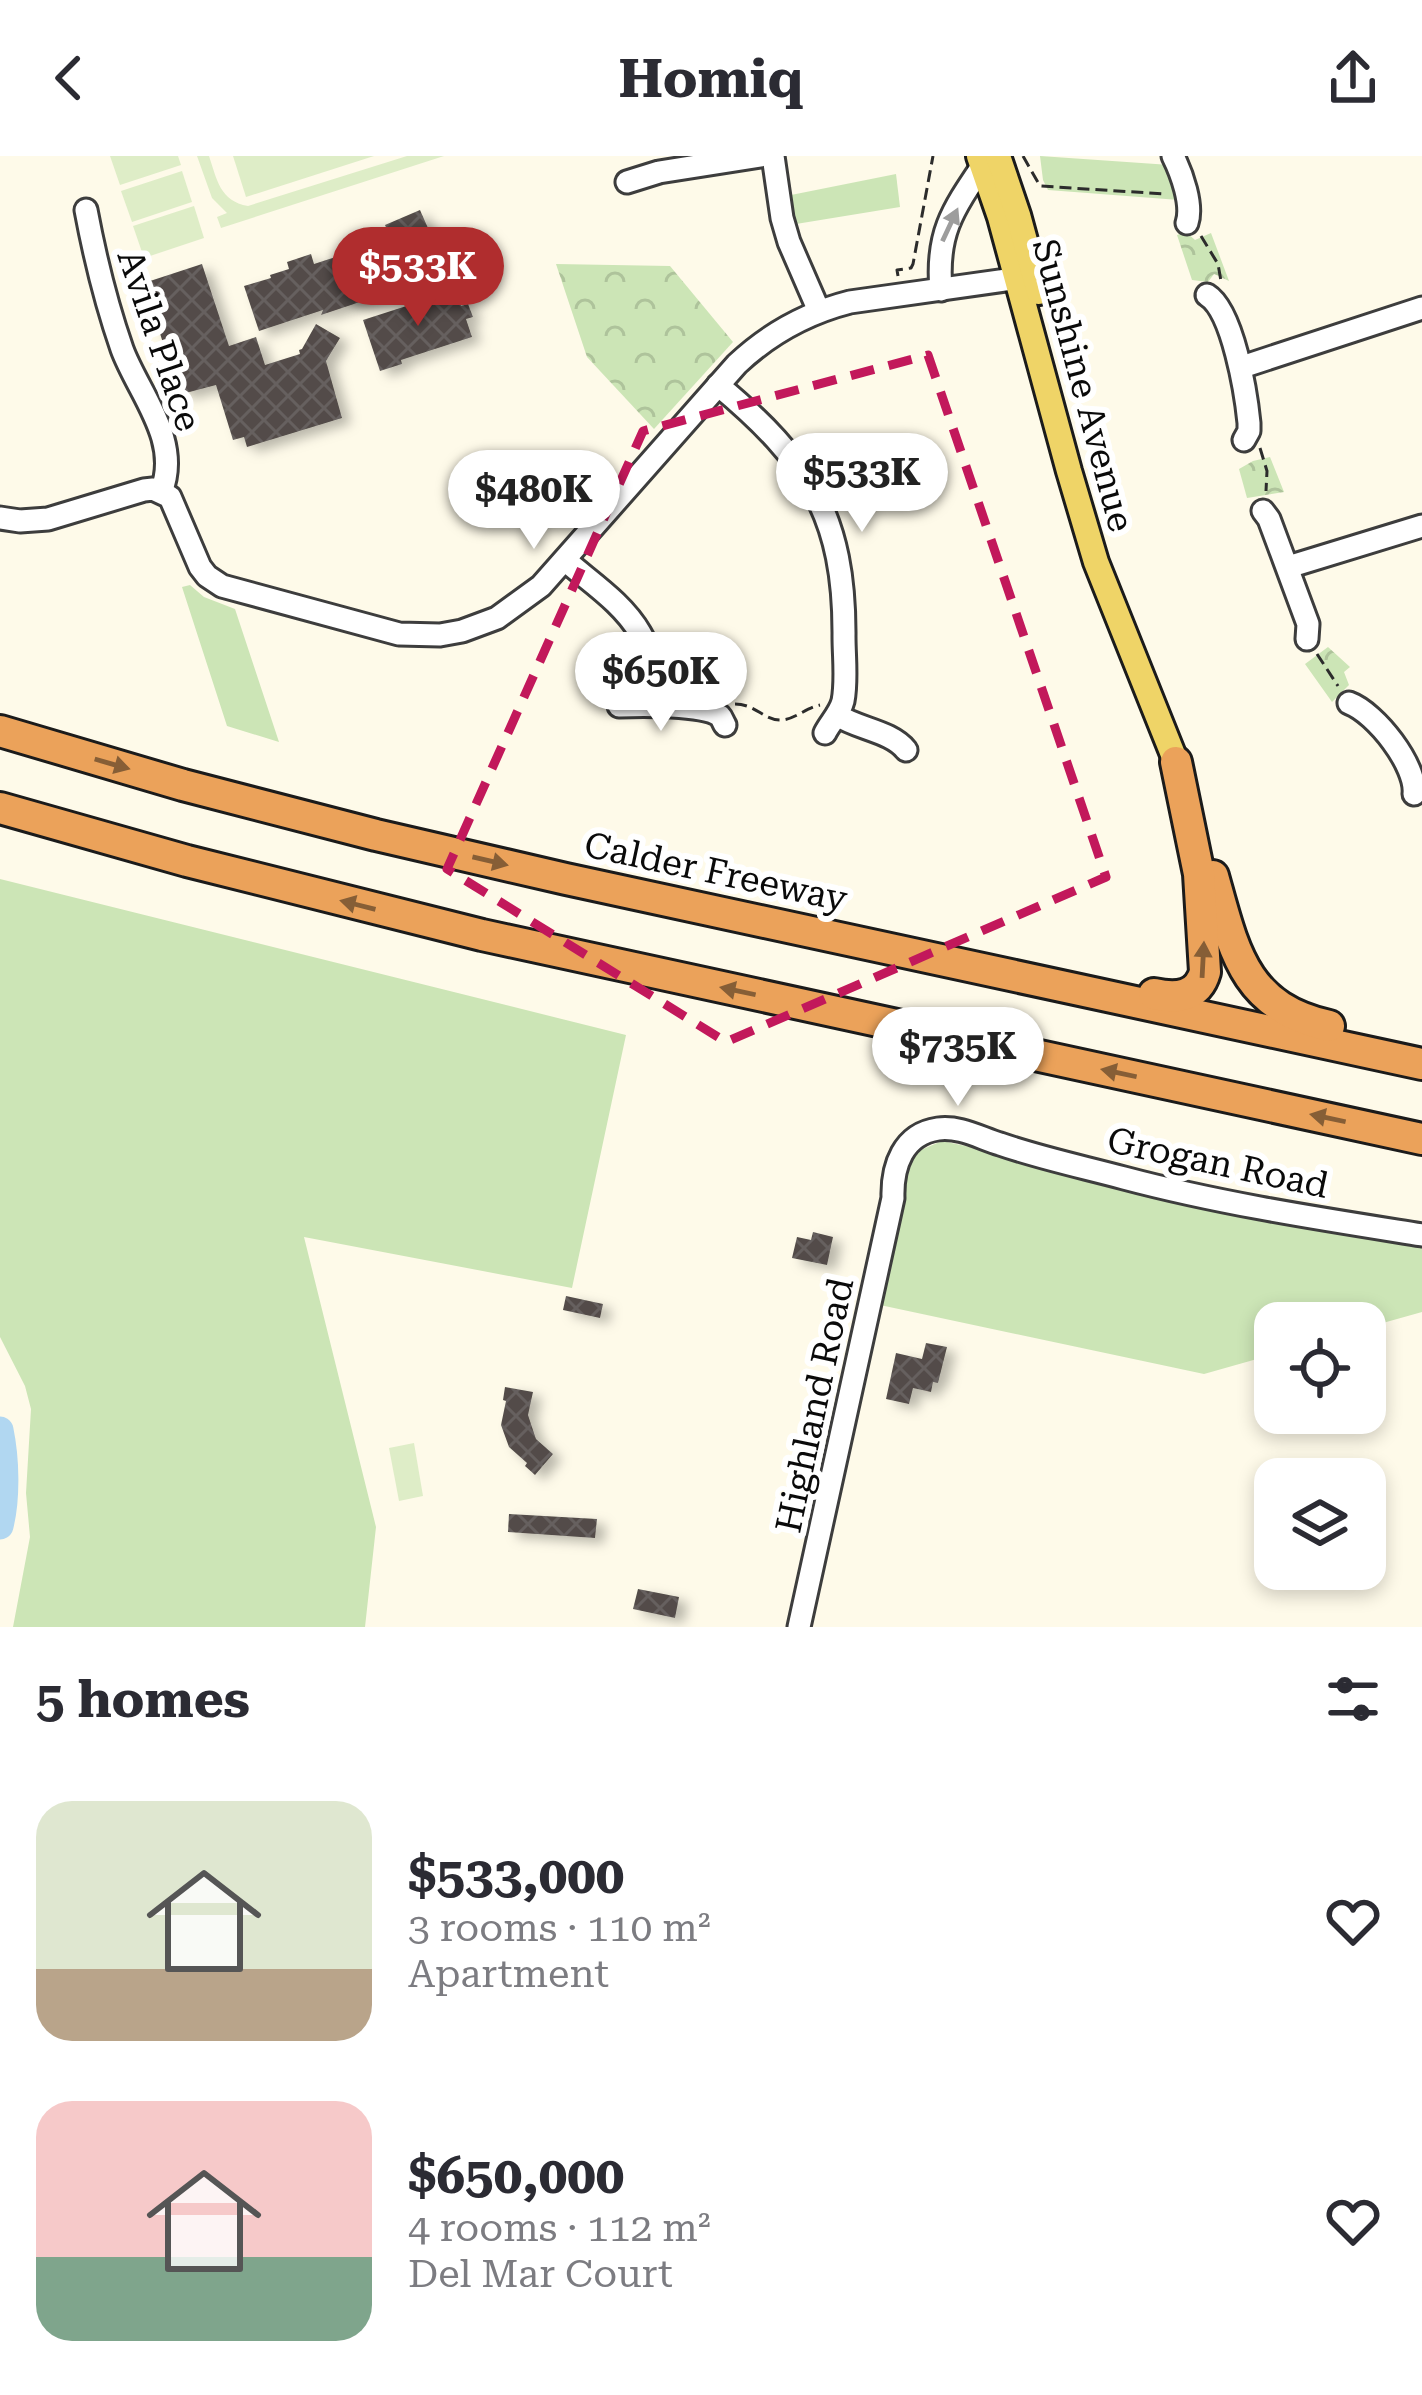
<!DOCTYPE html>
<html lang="en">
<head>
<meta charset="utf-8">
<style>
  :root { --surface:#fff; --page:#f7f7f7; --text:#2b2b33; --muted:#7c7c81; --accent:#b02d2e }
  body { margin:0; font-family:"Roboto Serif",serif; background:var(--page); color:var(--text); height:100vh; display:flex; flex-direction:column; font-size:45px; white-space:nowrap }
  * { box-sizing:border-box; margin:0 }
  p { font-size:39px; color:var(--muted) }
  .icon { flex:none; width:66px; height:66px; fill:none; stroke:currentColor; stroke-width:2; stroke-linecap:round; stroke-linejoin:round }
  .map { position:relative; height:1471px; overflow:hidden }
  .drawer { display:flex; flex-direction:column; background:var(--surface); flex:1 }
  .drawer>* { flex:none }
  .buttons { position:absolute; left:1254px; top:1146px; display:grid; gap:24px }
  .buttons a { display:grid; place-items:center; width:132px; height:132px; border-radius:24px; background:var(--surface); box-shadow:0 6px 18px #0003; font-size:60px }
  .price { position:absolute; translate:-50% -102px; padding:0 27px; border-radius:42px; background:#fff; color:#222; font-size:39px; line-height:78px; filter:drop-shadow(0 3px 6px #0008) }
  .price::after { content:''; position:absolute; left:50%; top:72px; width:36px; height:27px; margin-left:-18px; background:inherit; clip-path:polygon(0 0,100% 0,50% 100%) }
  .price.selected { background:var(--accent); color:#fff }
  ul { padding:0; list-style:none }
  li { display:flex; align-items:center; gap:36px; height:300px; padding:0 36px }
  li span { display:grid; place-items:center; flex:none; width:336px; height:240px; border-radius:36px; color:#555 }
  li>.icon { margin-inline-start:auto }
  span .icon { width:144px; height:144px; fill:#fffc; stroke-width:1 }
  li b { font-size:51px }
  h2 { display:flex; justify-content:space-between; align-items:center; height:144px; padding:0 36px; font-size:51px }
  header { display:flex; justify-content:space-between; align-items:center; height:156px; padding:0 36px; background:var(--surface); font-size:54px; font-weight:700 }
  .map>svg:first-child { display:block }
  .grass { fill:#cce5b6 }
  .park { fill:url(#park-crowns) }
  .pitch { fill:#deedc7 }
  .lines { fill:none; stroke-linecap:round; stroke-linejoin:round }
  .river { stroke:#b1d7f1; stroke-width:27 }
  .building { fill:url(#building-cross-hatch); filter:url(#shadow) }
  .minor-casing { stroke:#3d3d3d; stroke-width:27 }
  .major-casing { stroke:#1b1b1b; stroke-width:30 }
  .highway-casing { stroke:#1b1b1b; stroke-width:36 }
  .path { stroke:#2c2c2c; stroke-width:3; stroke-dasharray:12 6; stroke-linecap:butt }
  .minor { stroke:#fff; stroke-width:21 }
  .major { stroke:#efd467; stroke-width:24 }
  .highway { stroke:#eba25a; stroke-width:30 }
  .oneway { fill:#9d9d9d }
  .oneway2 { fill:#865e36 }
  .marked { fill:none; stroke:#c2185b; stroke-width:9; stroke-dasharray:24 15; stroke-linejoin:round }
  .labels { text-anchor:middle; stroke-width:12; stroke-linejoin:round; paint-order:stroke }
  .street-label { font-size:36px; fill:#0a0a0a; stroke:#fff }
</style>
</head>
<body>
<header><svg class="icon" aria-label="back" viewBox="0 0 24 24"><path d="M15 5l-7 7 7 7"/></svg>Homiq<svg class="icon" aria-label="share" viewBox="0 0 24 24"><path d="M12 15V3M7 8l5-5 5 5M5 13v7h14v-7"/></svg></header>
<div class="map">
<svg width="1422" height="1471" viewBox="0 0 1422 1471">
  <defs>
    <pattern id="park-crowns" width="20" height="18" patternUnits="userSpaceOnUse" patternTransform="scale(3)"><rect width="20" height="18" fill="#cce5b6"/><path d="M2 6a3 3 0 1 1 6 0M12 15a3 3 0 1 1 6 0" fill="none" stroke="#aec39b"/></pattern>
    <pattern id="building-cross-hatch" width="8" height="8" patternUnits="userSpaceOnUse" patternTransform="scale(3)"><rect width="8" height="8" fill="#524c48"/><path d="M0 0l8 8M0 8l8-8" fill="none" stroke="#66615e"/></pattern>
    <filter id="shadow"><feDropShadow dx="9" dy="5.5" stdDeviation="6" flood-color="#0004"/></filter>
  </defs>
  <rect width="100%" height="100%" fill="#fefae9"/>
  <g class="grass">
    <polygon points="1040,0 1170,9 1179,44 1048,34 1043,24"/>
    <polygon points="896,18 900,51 796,68 791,39"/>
    <polygon points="190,429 204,441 235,453 279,586 227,570 182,431"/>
    <polygon points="0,723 626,879 572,1132 304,1081 376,1371 365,1471 13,1471 30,1381 26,1337 31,1253 25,1230 0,1181"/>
    <polygon points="942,985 1422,1088 1422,1156 1365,1172 1365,1167 1275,1167 1275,1198 1204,1218 880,1149 910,1009 916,996"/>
  </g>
  <g class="park">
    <polygon points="1186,76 1195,84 1211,77 1229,125 1214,118 1208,126 1192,124 1177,79"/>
    <polygon points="556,108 670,110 733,186 654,273 587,201"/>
    <polygon points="1270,301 1284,336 1247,342 1239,313 1253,305"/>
    <polygon points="1328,491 1350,511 1344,516 1349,529 1332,546 1305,508"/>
  </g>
  <g class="pitch">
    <polygon points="110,0 178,0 181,9 120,29"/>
    <path d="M197 0H209C217 24 220 45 248 50L407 0H444L221 72 217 61 227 57 212 42Z"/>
    <polygon points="233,0 374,0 246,41"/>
    <polygon points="182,15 192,46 132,66 121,35"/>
    <polygon points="194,50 204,82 144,102 133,70"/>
    <polygon points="414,1287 423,1340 399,1345 389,1292"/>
  </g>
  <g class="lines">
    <path class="river" d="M0 1274C6 1303 7 1342 0 1370"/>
  </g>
  <g class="building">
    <polygon points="420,54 432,81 428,83 437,105 433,107 436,113 357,147 321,159 323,154 259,175 244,130 271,122 270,119 289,113 287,106 311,98 314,108 391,83 385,69"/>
    <polygon points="202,108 229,190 256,181 265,209 300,198 299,194 302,193 316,168 340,182 326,205 342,262 247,291 244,281 233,284 216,229 182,238 178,227 176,228 144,127"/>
    <polygon points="456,134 461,150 468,148 473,161 466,163 472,181 401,204 402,208 380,215 363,164"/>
    <polygon points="813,1076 833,1081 827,1109 792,1102 797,1081 811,1084"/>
    <polygon points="566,1140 603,1148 600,1162 563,1154"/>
    <polygon points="926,1187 947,1191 938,1227 933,1226 931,1236 913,1232 909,1248 886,1243 896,1197 922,1203"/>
    <polygon points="505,1231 533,1236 528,1259 536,1283 553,1298 535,1319 525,1310 527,1307 509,1291 501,1269 506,1245 503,1244"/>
    <polygon points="509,1358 597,1363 595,1382 508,1376"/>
    <polygon points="638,1433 679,1441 675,1462 633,1453"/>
  </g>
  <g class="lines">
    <g class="minor-casing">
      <g id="minor">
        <polyline points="773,0 782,62 789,86 819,155"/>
        <path d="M1173 0C1182 18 1193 49 1187 67"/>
        <polyline points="627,26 659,16 761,0"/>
        <path d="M86 54C95 102 106 147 122 193 138 237 182 284 161 336"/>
        <path d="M941 134C936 78 952 55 983 9"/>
        <path d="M1207 139C1233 155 1246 237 1249 267V275L1244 284"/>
        <polyline points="1242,211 1422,152"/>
        <path d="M718 229C808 304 845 360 844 481 844 501 847 525 843 545 840 557 830 567 825 577"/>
        <polyline points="1263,355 1269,363 1308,468 1307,483"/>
        <path d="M0 362 20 365 48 363 144 334 153 333 170 341 200 411 207 420 222 430 399 478 440 479 462 475 497 462 541 430 737 208C770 177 807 157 850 146L1034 120"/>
        <path d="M565 404C590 426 623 447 640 477 653 499 658 525 665 549"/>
        <polyline points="1288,411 1422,370"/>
        <path d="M1349 547C1376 557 1417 610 1414 638"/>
        <path d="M619 550C639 549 704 548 720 560 722 562 723 566 725 569"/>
        <path d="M837 559C858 573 891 575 906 594"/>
        <path d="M799 1471 893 1042C892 1010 903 978 938 973 960 970 980 982 1000 988 1040 1002 1083 1011 1124 1022 1222 1048 1322 1063 1422 1079"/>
      </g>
    </g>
    <g class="major-casing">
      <g id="major">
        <polyline points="979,0 1000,61 1069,315 1096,406 1176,606"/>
        <polyline points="998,0 1018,59 1039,136"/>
      </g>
    </g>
    <g class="highway-casing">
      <g id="highway">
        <polyline points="0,575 183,629 376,679 566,723 1422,908"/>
        <polyline points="0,652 187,705 482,779 1422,983"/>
        <path d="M1213 720C1234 795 1244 851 1329 870"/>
        <path d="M1154 838C1177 843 1198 841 1205 816L1199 718 1176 606"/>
      </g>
    </g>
    <g class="path">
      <polyline points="1023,0 1040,30 1165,38"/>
      <polyline points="1201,80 1218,108 1221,125"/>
      <polyline points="898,120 897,114 911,112 913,108 933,0"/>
      <polyline points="1260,292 1267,315 1266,335"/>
      <polyline points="1317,498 1338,530"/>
      <path d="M735 548C756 548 764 565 782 564 795 563 806 552 820 549"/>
    </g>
    <use href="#minor" class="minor"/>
    <use href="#major" class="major"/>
    <use href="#highway" class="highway"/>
  </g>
  <defs><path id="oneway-solid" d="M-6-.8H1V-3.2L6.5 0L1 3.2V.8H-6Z" transform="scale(3)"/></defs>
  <use class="oneway" href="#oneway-solid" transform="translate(950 69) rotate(-65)"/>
  <g class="oneway2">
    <use href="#oneway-solid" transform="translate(112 608) rotate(16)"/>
    <use href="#oneway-solid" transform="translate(490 705) rotate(13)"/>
    <use href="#oneway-solid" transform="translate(358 749) rotate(-166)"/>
    <use href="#oneway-solid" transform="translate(1203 804) rotate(-87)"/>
    <use href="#oneway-solid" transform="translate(738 835) rotate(-168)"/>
    <use href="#oneway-solid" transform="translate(1119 917) rotate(-168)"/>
    <use href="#oneway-solid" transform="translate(1328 962) rotate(-168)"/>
  </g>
  <path class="marked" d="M928 199 1106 721 726 886 447 713 643 275Z"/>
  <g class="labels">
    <g class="street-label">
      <text transform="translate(160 184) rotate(71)" y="13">Avila Place</text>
      <text transform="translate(1084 229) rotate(75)" y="13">Sunshine Avenue</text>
      <text transform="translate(716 715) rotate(12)" y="13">Calder Freeway</text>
      <text transform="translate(1218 1006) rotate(12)" y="13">Grogan Road</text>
      <text transform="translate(814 1249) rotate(-78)" y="13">Highland Road</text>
    </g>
  </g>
</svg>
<div class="buttons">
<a><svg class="icon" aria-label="locate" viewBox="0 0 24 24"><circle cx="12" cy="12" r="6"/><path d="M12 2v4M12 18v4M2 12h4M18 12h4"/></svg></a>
<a><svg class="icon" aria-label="layers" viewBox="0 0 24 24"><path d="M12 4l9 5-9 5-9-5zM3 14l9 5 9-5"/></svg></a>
</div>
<b class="price selected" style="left:418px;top:173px">$533K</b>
<b class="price" style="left:862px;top:379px">$533K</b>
<b class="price" style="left:534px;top:396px">$480K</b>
<b class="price" style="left:661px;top:578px">$650K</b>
<b class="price" style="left:958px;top:953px">$735K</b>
</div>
<section class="drawer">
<h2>5 homes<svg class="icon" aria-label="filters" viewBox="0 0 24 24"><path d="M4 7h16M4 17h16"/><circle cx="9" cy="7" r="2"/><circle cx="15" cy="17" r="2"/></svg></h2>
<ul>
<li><span style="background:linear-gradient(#dfe7d0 70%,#b9a48a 0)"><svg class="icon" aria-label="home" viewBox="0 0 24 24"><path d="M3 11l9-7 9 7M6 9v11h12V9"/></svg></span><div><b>$533,000</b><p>3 rooms · 110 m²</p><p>Apartment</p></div><svg class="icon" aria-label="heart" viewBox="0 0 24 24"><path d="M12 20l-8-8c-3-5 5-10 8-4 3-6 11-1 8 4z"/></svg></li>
<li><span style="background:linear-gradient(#f6c9c9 65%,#7fa58c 0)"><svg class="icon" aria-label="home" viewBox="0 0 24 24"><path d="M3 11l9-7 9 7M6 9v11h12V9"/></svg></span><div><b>$650,000</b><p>4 rooms · 112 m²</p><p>Del Mar Court</p></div><svg class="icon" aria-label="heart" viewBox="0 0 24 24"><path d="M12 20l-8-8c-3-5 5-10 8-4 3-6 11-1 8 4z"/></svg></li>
</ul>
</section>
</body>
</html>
